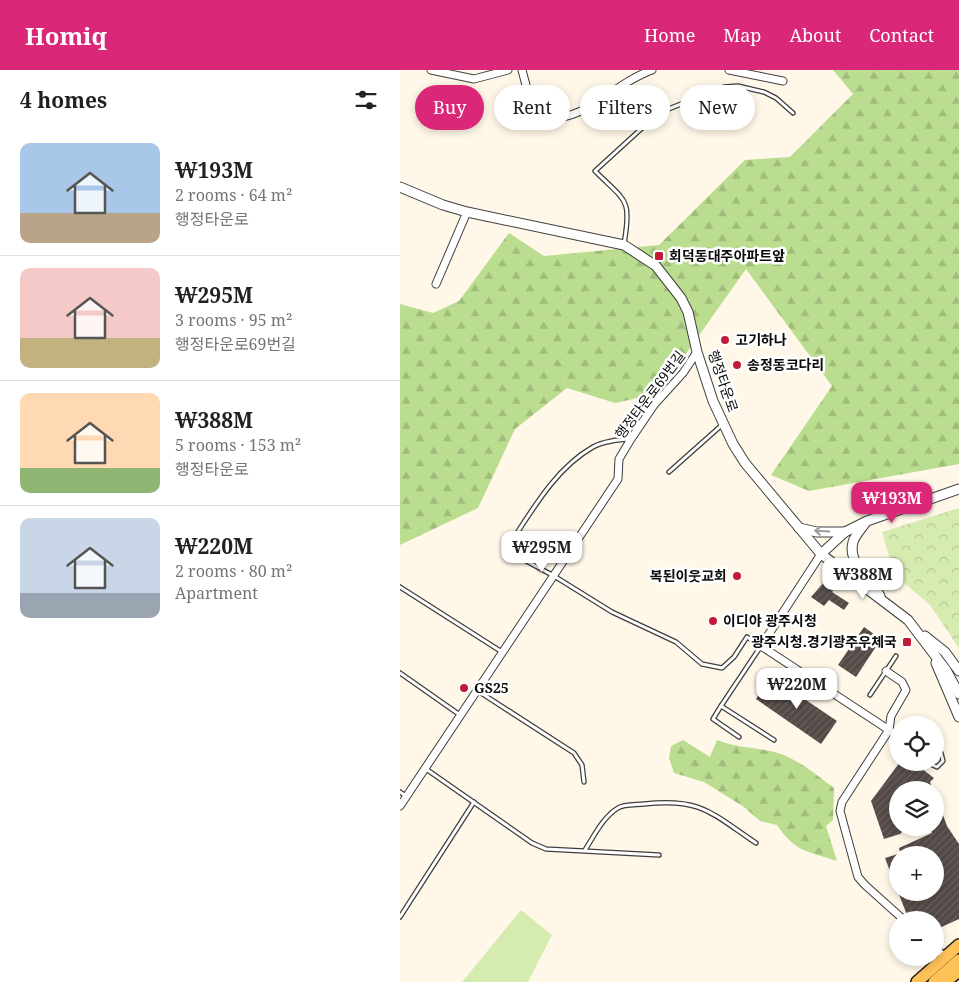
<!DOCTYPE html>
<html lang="en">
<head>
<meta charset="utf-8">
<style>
  :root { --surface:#fff; --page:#f2f2f2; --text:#202124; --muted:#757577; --line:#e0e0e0; --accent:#db2777 }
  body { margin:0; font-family:"Noto Serif","Noto Sans KR",serif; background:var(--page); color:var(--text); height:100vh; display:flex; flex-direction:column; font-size:19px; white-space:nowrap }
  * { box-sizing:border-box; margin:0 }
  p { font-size:16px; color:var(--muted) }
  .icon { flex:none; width:28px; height:28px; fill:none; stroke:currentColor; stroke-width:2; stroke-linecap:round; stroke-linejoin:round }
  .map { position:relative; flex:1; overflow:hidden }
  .drawer { display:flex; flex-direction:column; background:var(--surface); width:400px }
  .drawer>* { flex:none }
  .hud { position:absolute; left:15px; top:15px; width:469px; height:45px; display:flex; gap:10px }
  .buttons { position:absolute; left:489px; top:646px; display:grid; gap:10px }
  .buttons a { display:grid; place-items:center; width:55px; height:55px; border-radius:50%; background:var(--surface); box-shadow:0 2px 8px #0003; font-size:25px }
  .price { position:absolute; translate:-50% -42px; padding:0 11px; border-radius:10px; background:#fff; color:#222; font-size:16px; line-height:32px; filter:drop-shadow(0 1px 2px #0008) }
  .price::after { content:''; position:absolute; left:50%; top:30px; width:15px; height:11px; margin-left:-8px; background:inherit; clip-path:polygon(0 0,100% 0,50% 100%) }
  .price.current { background:var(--accent); color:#fff }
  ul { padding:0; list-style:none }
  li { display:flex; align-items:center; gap:15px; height:125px; padding:0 20px }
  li+li { border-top:1px solid var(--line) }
  li span { display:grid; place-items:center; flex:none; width:140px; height:100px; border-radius:10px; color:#555 }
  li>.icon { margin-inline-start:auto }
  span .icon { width:60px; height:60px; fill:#fffc; stroke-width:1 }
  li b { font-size:21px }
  h2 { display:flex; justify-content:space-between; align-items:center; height:60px; padding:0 20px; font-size:21px }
  .tag { padding:0 18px; border-radius:22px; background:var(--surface); box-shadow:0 2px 8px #0003; font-size:18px; line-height:45px }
  .tag.current { background:var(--accent); color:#fff }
  header { display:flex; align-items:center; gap:30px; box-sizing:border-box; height:70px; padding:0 25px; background:var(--accent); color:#fff }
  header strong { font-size:24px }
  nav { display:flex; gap:28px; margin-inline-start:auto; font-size:18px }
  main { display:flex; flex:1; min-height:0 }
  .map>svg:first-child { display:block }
  .grass { fill:#d6ebb0 }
  .forest { fill:url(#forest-firs) }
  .park { fill:url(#park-crowns) }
  .building { fill:url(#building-hatch) }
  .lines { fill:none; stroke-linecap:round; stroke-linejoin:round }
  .service-casing { stroke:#3e3e3e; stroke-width:5.5 }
  .minor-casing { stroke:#3e3e3e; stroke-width:9 }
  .tertiary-casing { stroke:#3e3e3e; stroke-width:11 }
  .primary-casing { stroke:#1c1c1c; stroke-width:14 }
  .service { stroke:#fff; stroke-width:3 }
  .minor { stroke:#fff; stroke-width:7 }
  .tertiary { stroke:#fff; stroke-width:9 }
  .primary { stroke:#ffc258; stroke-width:11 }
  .oneway { stroke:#9d9d9d }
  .poi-dot { fill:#c21b37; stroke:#fff; stroke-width:2 }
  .labels { text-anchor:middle; stroke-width:5; stroke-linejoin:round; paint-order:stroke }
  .poi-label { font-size:14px; font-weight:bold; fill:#0b0b0b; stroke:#fff; text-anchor:start }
  .street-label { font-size:14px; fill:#0b0b0b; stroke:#fff }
</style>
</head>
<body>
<header>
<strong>Homiq</strong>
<nav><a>Home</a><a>Map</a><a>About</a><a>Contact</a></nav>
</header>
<main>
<section class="drawer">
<h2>4 homes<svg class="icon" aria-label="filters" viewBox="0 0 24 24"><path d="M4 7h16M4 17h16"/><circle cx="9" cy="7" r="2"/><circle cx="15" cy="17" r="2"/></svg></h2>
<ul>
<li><span style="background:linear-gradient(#a9c7e8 70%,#b9a48a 0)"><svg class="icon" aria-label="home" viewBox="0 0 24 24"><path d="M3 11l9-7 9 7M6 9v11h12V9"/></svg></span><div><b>₩193M</b><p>2 rooms · 64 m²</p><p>행정타운로</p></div></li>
<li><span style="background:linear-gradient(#f6c9c9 70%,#c2b280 0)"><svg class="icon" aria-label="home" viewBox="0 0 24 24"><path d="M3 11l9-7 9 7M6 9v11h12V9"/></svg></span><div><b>₩295M</b><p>3 rooms · 95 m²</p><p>행정타운로69번길</p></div></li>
<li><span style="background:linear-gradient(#ffd9b3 75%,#8fb573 0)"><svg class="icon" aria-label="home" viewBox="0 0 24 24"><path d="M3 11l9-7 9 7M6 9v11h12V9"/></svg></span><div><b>₩388M</b><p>5 rooms · 153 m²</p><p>행정타운로</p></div></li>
<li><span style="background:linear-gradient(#c9d6e8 75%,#9aa5b1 0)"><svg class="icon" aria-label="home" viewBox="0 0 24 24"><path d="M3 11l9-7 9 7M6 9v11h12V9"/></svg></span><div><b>₩220M</b><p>2 rooms · 80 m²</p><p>Apartment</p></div></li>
</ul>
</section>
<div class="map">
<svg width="559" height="912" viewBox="0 0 559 912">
  <defs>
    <pattern id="forest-firs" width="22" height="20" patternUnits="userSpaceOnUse" patternTransform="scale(1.25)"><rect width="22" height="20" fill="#bbdd8f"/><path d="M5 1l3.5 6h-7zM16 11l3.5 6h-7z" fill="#9fbc7a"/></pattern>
    <pattern id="park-crowns" width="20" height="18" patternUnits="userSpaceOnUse" patternTransform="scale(1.25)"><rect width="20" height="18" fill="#d6ebb0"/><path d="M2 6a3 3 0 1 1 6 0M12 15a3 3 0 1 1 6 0" fill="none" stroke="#b6c896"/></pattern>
    <pattern id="building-hatch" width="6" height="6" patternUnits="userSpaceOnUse" patternTransform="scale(1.25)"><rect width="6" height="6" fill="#544a47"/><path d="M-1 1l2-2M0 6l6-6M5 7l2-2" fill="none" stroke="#68605d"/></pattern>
  </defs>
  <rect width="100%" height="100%" fill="#fff8e8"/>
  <polygon class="grass" points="121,840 152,865 128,912 62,912"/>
  <g class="forest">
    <polygon points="433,0 559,0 559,394 409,421 371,405 432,316 346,199 273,302 247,326 215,333 167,318 115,359 78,438 0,475 0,234 33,243 59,231 109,163 144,186 259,175 345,90 390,87 453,24"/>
    <path d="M283 670 310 687 317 670C337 678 354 677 374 682 394 686 418 706 434 718L433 750 426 756 437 791C407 781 395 782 377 755L360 751 344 737 304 712 274 703 269 688 271 676Z"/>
  </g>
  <polygon class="park" points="559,438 559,578 530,535 502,511 490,490 482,462"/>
  <g class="building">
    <polygon points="424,512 434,519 432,522 449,533 444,540 429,530 424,536 411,527"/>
    <polygon points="464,557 481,569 456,607 438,595"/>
    <polygon points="372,607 437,651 421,674 356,629"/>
    <polygon points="500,692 513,692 534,708 530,712 533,720 498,720 498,758 506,758 500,764 484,769 471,731"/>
    <polygon points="536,726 547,756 559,774 559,849 535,860 535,850 509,850 498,822 535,822 535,785 501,785 499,778 532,763 530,758 535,758"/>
    <polygon points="498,784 498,820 497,820 485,788"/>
  </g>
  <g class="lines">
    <g class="service-casing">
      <g id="service">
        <path d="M224 174C232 128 226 132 195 101L252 49 266 40 324 17 338 16 364 22 376 28 393 43"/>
        <path d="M230 369C218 370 204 371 193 377 154 399 130 444 106 480L154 506 212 542 276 572 302 594 322 598 334 587 347 567 361 576 321 636 374 670"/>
        <polyline points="269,402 323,354"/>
        <polyline points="0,517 102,582"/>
        <polyline points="0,603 60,645"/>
        <polyline points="78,621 174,683 182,695 184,712"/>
        <polyline points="470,625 496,586"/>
        <polyline points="321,636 313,649 339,667"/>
        <polyline points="489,660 498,661"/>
        <polyline points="489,661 498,671"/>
        <polyline points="492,662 498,665"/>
        <polyline points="526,692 537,697 543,691 541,683 535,677"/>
        <polyline points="26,699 132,773 146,779 259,785"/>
        <polyline points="0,722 6,726"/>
        <path d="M185 780C194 766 203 747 218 738 224 734 237 735 244 734 302 728 311 743 356 773"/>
        <polyline points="0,847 74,732"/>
      </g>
    </g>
    <g class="minor-casing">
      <g id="minor">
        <polyline points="31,0 74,9 108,0"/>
        <path d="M122 0 132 38 143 49C188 51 212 14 252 0"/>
        <polyline points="329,0 383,11"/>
        <polyline points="36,214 67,142"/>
        <polyline points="421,484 361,576 489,660 442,732 440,741 458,807 465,815 504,850"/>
        <polyline points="486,601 502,612 506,620 491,646 489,660"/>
        <polyline points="0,736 218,409 219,389 231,369 254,335 283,303 297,282"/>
        <polyline points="535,878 545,887"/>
      </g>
    </g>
    <g class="tertiary-casing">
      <g id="tertiary">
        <polyline points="0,117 43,135 67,142 224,175 256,196 281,228 288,242 297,282 313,331 333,374 345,393 421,484 508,550 546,600 559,624"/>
        <path d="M466 452C462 458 455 465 453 472 447 493 471 510 480 526"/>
        <polyline points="399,458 417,462 445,462"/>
        <polyline points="421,484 445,462 467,451 559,419"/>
        <polyline points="525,566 545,582 559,601"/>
        <polyline points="536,593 559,647"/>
      </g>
    </g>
    <g class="primary-casing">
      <g id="primary">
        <polyline points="517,912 559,875"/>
        <polyline points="534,912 559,890"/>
        <polyline points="545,912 559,901"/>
      </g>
    </g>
    <use href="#service" class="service"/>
    <use href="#minor" class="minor"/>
    <use href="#tertiary" class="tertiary"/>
    <use href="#primary" class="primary"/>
  </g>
  <defs><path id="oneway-shaft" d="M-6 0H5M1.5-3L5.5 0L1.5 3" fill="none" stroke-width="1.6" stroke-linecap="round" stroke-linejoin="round" transform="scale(1.25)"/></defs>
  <use class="oneway" href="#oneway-shaft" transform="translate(422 461) rotate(-177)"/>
  <g class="poi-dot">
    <rect x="254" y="181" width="10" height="10" rx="2.5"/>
    <circle cx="325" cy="270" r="5"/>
    <circle cx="337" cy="295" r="5"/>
    <circle cx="337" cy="506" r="5"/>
    <circle cx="313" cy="551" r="5"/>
    <rect x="502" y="567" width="10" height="10" rx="2.5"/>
    <circle cx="64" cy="618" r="5"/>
  </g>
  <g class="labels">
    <g class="poi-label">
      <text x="269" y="191">회덕동대주아파트앞</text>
      <text x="335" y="275">고기하나</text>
      <text x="347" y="300">송정동코다리</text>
      <text x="327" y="511" text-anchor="end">복된이웃교회</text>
      <text x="323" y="556">이디야 광주시청</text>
      <text x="497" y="577" text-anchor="end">광주시청.경기광주우체국</text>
      <text x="74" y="623">GS25</text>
    </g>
    <g class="street-label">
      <text transform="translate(323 311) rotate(71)" y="5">행정타운로</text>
      <text transform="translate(250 325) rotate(-53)" y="5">행정타운로69번길</text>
    </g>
  </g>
</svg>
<div class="buttons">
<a><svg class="icon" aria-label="locate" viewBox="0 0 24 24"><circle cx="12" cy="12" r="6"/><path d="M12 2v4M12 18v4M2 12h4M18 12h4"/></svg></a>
<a><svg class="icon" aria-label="layers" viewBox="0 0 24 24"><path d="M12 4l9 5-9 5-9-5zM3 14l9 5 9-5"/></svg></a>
<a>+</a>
<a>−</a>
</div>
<b class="price current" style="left:492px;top:454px">₩193M</b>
<b class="price" style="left:142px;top:503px">₩295M</b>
<b class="price" style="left:463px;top:530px">₩388M</b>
<b class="price" style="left:397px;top:640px">₩220M</b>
<div class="hud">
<a class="tag current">Buy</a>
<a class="tag">Rent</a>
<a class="tag">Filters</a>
<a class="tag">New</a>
</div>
</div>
</main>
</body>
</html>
